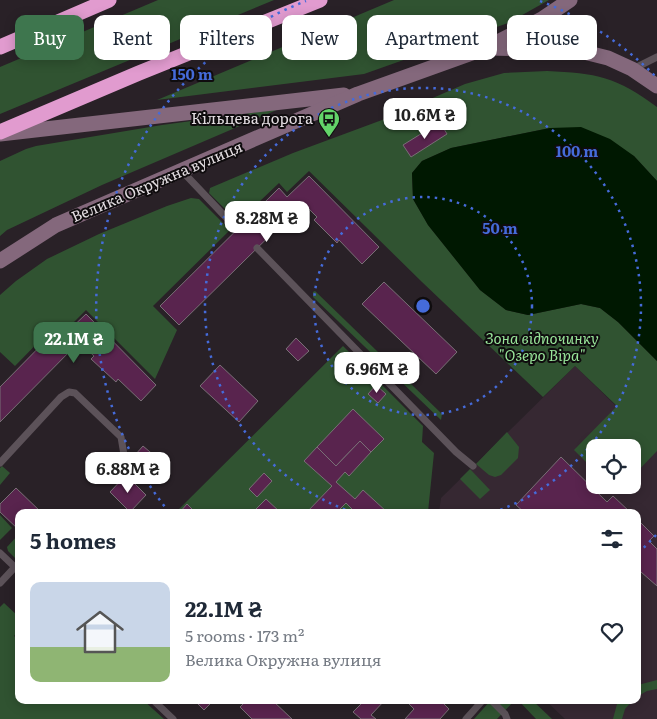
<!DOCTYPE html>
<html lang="en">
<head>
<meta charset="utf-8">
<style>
  :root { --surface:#fff; --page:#f6f6f7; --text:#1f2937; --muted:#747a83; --accent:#3e764e }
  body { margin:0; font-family:Literata,serif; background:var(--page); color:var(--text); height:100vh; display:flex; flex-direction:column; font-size:19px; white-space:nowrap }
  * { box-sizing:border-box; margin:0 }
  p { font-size:16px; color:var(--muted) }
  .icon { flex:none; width:28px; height:28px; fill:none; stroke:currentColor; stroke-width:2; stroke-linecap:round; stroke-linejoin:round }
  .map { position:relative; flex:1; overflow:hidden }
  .drawer { position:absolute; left:15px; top:509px; width:626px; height:195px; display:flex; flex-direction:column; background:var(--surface); border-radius:10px; box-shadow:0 2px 12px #0003 }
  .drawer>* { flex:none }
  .top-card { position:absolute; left:15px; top:15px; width:628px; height:45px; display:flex; gap:10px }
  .controls { position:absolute; left:586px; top:439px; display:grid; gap:10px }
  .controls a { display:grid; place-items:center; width:55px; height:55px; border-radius:10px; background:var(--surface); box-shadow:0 2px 12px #0003; font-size:25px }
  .price { position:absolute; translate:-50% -42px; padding:0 11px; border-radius:10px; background:#fff; color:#222; font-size:16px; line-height:32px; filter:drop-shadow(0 1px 2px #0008) }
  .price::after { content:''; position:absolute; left:50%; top:30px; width:15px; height:11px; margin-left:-8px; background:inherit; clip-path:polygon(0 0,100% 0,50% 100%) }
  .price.active { background:var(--accent); color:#fff }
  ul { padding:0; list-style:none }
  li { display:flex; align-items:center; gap:15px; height:125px; padding:0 15px }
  li span { display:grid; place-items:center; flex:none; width:140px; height:100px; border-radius:10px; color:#555 }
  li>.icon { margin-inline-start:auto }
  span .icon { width:60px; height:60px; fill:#fffc; stroke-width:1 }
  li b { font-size:21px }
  h2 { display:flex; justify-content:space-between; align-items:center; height:60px; padding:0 15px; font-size:21px }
  .tag { padding:0 18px; border-radius:10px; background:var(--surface); box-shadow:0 2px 12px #0003; font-size:18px; line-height:45px }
  .tag.active { background:var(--accent); color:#fff }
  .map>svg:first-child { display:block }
  .built { fill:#362832; fill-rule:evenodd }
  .green { fill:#305331 }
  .water { fill:#001801 }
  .building { fill:#59244e; stroke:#796f76 }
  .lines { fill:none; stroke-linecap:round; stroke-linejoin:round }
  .lane { stroke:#5c5259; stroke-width:7 }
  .secondary { stroke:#84687c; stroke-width:15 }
  .highway { stroke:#e19bcf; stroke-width:15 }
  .ring { fill:none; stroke:#456bda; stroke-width:2.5; stroke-dasharray:2.5 5 }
  .labels { text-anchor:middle; stroke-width:4; stroke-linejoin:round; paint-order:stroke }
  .poi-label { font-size:15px; fill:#e3dde1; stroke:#0f0c0e; text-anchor:end }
  .street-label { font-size:15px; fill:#e3dde1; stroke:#0f0c0e }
  .park-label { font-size:15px; font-style:italic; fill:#98e499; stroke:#0f0c0e }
  .centre { fill:#456bda; stroke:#0f0c0e; stroke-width:2.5 }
  .ring-label { font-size:15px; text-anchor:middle; font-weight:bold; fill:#456bda; stroke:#0f0c0e; stroke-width:4; stroke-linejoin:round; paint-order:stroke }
</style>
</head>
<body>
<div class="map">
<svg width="657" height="719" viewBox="0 0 657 719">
  <rect width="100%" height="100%" fill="#292127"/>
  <path class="built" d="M575 366 657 446V719H565L545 700H638V512H439L441 498ZM595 448H632V485H595Z"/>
  <g class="green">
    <polygon points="158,0 274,0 0,114 0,67"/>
    <polygon points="394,0 549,0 508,23 364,74 157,100"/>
    <path d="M547 71C596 73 617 77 657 107V181L634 156 550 128 451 148 422 161 412 173 413 199 428 225 480 290 506 310 528 315 581 304 600 308 618 322 657 361V451L633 476 632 448H595V471L574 450 617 406 575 366 543 397 422 282 309 171 287 192 279 183 238 222 209 193 210 188 293 153 382 120 465 84 504 73Z"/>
    <polygon points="279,109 102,185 7,230 0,236 0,161 26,149 36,146 162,125"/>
    <polygon points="191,198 199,199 230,230 153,306 177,330 155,379 86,310 65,331 57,323 15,366 0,352 0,295 16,281 47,259 99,234 167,206"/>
    <polygon points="315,291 442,414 441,420 313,297 313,292"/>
    <polygon points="343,346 423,426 422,442 434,453 428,512 176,512"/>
    <polygon points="507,432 519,447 518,458 501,475 495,477 489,475 476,464"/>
    <polygon points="2,466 10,473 0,485 0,468"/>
    <polygon points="470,469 490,490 480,499 460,479"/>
    <polygon points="0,515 12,528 0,540"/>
    <polygon points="19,534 19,562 8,551 7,547"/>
    <polygon points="4,603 19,617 19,630 14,636 19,640 19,700 143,700 164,719 0,719 0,607"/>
    <polygon points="657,680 657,689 647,691 638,696 638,685"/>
    <polygon points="491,700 515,700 497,719 474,719"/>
    <polygon points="518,700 532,700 552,719 536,719"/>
    <polygon points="620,700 633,700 625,709 622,719 613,719 617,704"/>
  </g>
  <polygon class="water" points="581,127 610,139 634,156 657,181 657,361 618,322 600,308 581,304 528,315 506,310 480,290 428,225 413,199 412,173 422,161 451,148 550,128"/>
  <g class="building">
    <polygon points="440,122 447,134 411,157 403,145"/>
    <polygon points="309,176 379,247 362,264 339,240 337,243 314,220 317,217 303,203 179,325 160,306 279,188 287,197"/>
    <polygon points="384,282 457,352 436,374 362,304"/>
    <polygon points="86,314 156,385 141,401 118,379 116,382 91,359 94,356 79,342 0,422 0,387 58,328 65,334"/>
    <polygon points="296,338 309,351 298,361 286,349"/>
    <polygon points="220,365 258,401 239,422 200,386"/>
    <polygon points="376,385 386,394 378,403 368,394"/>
    <polygon points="353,409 384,439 371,452 360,441 336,466 317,447"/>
    <polygon points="360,441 371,452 349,476 345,472 336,482 355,499 363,490 387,512 355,512 346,503 337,512 307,512 332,486 304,461 317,447 336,466"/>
    <polygon points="143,446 163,463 155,473 135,455"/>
    <polygon points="561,457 607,502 613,496 630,512 524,512 516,505"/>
    <polygon points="264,473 272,481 257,497 249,489"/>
    <polygon points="126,475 146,495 130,512 110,492"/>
    <polygon points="16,488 41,512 19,512 19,530 0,512 0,504"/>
    <polygon points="266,499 280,512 253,512"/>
    <polygon points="187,504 195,512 180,512"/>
    <polygon points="638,520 654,536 649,541 657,549 657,586 641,572 638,576"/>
    <polygon points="194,700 214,700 204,710"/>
    <polygon points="247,700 272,700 292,719 252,719 240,707"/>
    <polygon points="365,700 385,700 371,715 376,719 361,719 353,712"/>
    <polygon points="405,700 440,700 449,709 440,719 405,719 414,709"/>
  </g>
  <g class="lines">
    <g class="lane">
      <polyline points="633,69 657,57"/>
      <polyline points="182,171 237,229"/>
      <polyline points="257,248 456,452 473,466"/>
      <polyline points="0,463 61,397 69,392 75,393 121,437 125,461"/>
      <polyline points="0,553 19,571"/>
      <polyline points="0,583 15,567"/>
      <polyline points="153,700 173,719"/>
      <polyline points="491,700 505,714 507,719"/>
      <polyline points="466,719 483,700"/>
    </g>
    <g class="secondary">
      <polyline points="487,48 576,50 608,58 632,69 657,86"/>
      <polyline points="0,134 344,95"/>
      <polyline points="0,261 56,225 358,94 486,48 542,19 570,0"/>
    </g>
    <g class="highway">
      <polyline points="0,47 109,0"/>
      <polyline points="0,132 139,73 320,0"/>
    </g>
  </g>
  <g class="ring">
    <circle cx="423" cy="306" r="109"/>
    <path d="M352 512A218 218 0 1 1 494 512"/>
    <path d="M656 535A327 327 0 0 1 638 553M169 512A327 327 0 0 1 306 1M540 1A327 327 0 0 1 656 77"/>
  </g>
  <defs>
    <g id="bus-pin" transform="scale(1.125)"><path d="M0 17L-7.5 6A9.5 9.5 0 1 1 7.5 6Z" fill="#63d469" stroke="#0f0c0e"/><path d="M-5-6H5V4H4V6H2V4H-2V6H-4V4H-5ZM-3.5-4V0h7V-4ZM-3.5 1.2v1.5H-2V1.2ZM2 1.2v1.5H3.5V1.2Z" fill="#111"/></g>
  </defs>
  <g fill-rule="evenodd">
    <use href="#bus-pin" x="329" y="119"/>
  </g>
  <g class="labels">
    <g class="poi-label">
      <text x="313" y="124">Кільцева дорога</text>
    </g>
    <g class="street-label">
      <text transform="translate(157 182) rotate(-23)" y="5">Велика Окружна вулиця</text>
    </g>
    <g class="park-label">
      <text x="542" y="344">Зона відпочинку<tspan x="542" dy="17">"Озеро Віра"</tspan></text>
    </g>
  </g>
  <circle cx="423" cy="306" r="8" class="centre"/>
  <g class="ring-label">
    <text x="192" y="80">150 m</text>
    <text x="577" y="157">100 m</text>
    <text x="500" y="234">50 m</text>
  </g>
</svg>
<div class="controls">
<a><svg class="icon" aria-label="locate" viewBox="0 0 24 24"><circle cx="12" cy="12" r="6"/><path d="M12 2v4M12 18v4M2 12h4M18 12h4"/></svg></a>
</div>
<b class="price" style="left:425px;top:140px">10.6M ₴</b>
<b class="price" style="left:267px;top:243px">8.28M ₴</b>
<b class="price active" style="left:74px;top:364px">22.1M ₴</b>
<b class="price" style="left:377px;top:394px">6.96M ₴</b>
<b class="price" style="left:128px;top:494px">6.88M ₴</b>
<div class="top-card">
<a class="tag active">Buy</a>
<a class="tag">Rent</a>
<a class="tag">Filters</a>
<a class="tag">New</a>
<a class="tag">Apartment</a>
<a class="tag">House</a>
</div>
<section class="drawer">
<h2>5 homes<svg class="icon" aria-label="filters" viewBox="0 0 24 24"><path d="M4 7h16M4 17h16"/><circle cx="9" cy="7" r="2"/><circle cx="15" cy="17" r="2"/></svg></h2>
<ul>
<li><span style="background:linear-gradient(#c9d6e8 65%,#8fb573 0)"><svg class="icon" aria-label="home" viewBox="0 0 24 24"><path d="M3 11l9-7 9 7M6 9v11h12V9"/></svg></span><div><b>22.1M ₴</b><p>5 rooms · 173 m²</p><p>Велика Окружна вулиця</p></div><svg class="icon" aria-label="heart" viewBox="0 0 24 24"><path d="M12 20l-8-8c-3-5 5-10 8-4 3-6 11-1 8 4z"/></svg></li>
</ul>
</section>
</div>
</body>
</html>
